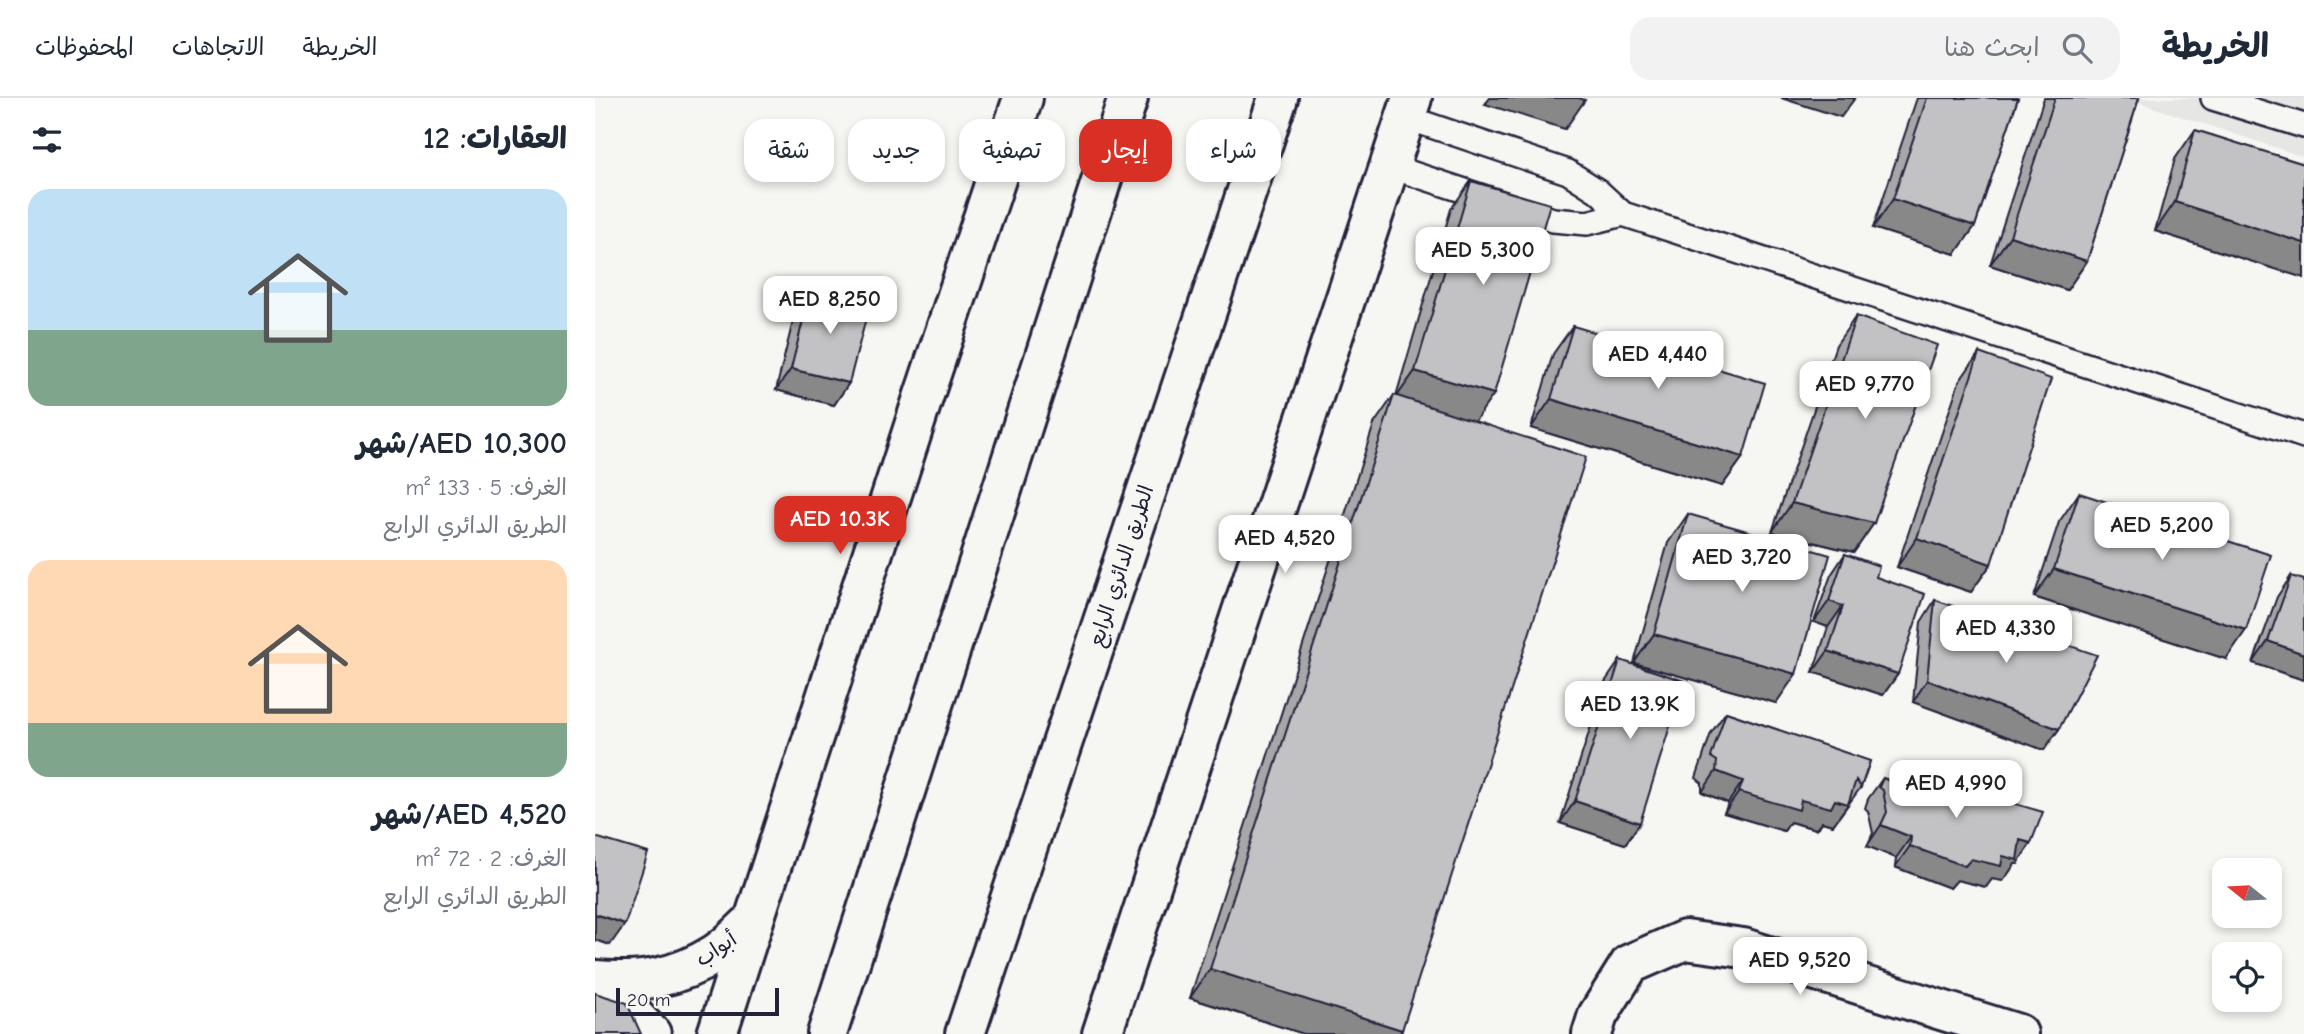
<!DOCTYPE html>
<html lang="ar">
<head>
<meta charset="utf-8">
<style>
  :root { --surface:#fff; --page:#f2f2f3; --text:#1f2937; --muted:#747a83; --line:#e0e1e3; --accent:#d93025 }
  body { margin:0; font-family:"Comic Neue","Playpen Sans Arabic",sans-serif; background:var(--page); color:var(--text); direction:rtl; height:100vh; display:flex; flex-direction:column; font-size:26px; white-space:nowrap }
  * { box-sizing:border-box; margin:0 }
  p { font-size:23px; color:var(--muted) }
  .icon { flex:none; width:38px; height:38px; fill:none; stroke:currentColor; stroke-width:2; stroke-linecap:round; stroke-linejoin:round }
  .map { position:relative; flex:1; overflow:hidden; direction:ltr }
  .side { display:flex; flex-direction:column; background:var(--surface); width:595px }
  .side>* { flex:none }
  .hud { position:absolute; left:21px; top:21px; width:665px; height:63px; direction:rtl; display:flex; gap:14px }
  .needle { width:46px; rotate:288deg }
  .controls { position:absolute; left:1617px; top:760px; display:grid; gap:14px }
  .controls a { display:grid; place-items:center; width:70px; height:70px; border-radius:14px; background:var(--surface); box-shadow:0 4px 10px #0003; font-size:35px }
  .scale { position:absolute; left:21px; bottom:18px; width:163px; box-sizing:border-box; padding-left:7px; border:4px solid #22223b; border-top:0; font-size:19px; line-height:24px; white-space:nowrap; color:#22223b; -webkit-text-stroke:5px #f6f6f2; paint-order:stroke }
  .price { position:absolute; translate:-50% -60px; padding:0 16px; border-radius:14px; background:#fff; color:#222; font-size:23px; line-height:46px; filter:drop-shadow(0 2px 4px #0008) }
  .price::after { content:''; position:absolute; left:50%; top:42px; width:21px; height:16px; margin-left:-10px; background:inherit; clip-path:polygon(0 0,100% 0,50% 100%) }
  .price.on { background:var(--accent); color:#fff }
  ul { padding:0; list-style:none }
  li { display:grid; align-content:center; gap:14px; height:371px; padding:0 28px }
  li span { display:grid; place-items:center; height:217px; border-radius:21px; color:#555 }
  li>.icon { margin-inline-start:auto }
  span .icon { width:126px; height:126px; fill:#fffc; stroke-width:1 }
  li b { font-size:30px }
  h2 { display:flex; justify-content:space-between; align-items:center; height:84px; padding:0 28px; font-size:30px }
  .chip { padding:0 24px; border-radius:21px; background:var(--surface); box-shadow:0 4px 10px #0003; font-size:24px; line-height:63px }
  .chip.on { background:var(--accent); color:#fff }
  header { display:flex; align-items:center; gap:42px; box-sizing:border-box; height:98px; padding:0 35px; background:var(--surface); border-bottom:2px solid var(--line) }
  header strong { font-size:33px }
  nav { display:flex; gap:38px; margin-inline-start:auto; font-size:24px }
  .search { width:490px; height:63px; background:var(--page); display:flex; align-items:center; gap:18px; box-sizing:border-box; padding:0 24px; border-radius:21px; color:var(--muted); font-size:26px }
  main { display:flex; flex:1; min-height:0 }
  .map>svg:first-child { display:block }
  .built { fill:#e6e6e4 }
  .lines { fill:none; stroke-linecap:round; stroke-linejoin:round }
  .lane-casing { stroke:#22223b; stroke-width:28 }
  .street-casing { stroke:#22223b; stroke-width:44 }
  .primary-casing { stroke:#22223b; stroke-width:44 }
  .lane { stroke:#f6f6f2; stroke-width:23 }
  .street { stroke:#f6f6f2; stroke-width:38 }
  .primary { stroke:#f6f6f2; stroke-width:38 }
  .wall { fill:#a7a7a9; stroke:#22223b; stroke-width:2 }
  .shaded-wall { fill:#888889; stroke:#22223b; stroke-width:2 }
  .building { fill:#c2c2c4; stroke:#22223b; stroke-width:2 }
  .labels { text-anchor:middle; stroke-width:6; stroke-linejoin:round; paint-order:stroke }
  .street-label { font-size:21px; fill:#22223b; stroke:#f6f6f2 }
</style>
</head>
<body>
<header>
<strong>الخريطة</strong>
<div class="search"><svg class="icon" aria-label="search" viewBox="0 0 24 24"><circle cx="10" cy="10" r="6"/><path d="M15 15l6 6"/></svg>ابحث هنا</div>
<nav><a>الخريطة</a><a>الاتجاهات</a><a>المحفوظات</a></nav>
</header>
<main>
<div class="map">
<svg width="1709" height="936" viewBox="0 0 1709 936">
  <rect width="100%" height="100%" fill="#f6f6f2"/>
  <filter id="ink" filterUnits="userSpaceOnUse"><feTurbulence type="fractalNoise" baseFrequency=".0143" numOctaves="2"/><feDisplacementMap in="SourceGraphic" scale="14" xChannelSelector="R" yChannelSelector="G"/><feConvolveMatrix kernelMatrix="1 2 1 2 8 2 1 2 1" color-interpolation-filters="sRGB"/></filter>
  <g filter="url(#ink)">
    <polygon class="built" points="1530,0 1709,0 1709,59"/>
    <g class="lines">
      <g class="lane-casing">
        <g id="lane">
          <polyline points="1618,0 1709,28"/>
          <polyline points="810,19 973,74 1003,93 1028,116 1709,338"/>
          <polyline points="794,68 958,122 992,125 1028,116"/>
        </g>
      </g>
      <g class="street-casing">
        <g id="street">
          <path d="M0 882C44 886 82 880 120 856 133 848 145 835 157 824"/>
          <polyline points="0,890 25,904 56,936"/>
          <polyline points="122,936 329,297 428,0"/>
          <polyline points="507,936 817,0"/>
          <polyline points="997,936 1003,917 1035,866 1090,842 1148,850 1423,936"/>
        </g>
      </g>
      <g class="primary-casing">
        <g id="primary">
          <polyline points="232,936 533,0"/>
          <polyline points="370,936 683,0"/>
        </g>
      </g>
      <use href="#lane" class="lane"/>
      <use href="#street" class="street"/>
      <use href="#primary" class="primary"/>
    </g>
    <g class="wall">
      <polygon points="1322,0 1423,0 1380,128 1360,156 1278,130"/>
      <polygon points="1449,0 1544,0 1492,163 1472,192 1395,167"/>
      <polygon points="1600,32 1709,66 1709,180 1560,133 1580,61"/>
      <polygon points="876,83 879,323 807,932 805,936 709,936 595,900 779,326 799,297 801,298 856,111"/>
      <polygon points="216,190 254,285 239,307 181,292 201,211"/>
      <polygon points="1261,218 1279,425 1259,454 1177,434 1241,247"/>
      <polygon points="978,228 1148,359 1127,388 936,330 958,256"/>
      <polygon points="1384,255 1396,466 1376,494 1302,469 1364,284"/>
      <polygon points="1484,395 1631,561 1439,499 1464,424"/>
      <polygon points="1093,416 1181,605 1039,565 1073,445"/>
      <polygon points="1250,456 1281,479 1303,576 1288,597 1218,574 1233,529 1219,524 1236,477"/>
      <polygon points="1696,478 1709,582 1658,565 1682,499"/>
      <polygon points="1340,502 1464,631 1449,652 1318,604 1326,524"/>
      <polygon points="1025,562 1045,725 1030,746 965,725 1010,584"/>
      <polygon points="1131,614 1275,663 1266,689 1238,727 1227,724 1221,731 1195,724 1189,733 1129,715 1133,705 1107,694 1107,685 1101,680 1116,635"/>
      <polygon points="1301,671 1422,766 1420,766 1408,783 1397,781 1391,789 1362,782 1355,790 1300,769 1301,760 1272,748 1278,735 1273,713 1270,710 1273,701 1288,680 1293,682"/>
    </g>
    <g class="shaded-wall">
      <polygon points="895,0 984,0 990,2 970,31 890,6"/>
      <polygon points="1186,0 1260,0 1246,19"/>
      <polygon points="1298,101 1380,128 1360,156 1278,130"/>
      <polygon points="1580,104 1709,145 1709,180 1560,133"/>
      <polygon points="1415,138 1492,163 1472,192 1395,167"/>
      <polygon points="196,271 254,285 239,307 181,292"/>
      <polygon points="820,273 899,296 879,324 800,301"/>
      <polygon points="956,301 1148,359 1127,388 936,330"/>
      <polygon points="1197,405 1279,425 1259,454 1177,434"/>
      <polygon points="1322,440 1396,466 1376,494 1302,469"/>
      <polygon points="1459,471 1651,532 1631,561 1439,499"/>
      <polygon points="1234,503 1248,508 1233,529 1219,524"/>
      <polygon points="1059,536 1201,576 1181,605 1039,565"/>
      <polygon points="1673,543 1709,556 1709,582 1658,565"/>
      <polygon points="1233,553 1303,576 1288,597 1218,574"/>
      <polygon points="1332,582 1464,631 1449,652 1318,604"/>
      <polygon points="1121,673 1148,683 1133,705 1107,694"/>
      <polygon points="1144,694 1206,702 1240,702 1253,706 1238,727 1227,724 1221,731 1195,724 1189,733 1129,715"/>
      <polygon points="980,703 1045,725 1030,746 965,725"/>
      <polygon points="1286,727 1316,739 1301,760 1272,748"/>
      <polygon points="1425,742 1436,745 1422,766 1420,766 1408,783 1397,781 1391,789 1362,782 1355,790 1300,769 1315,748 1376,761 1408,758"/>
      <polygon points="0,816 30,826 15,847 0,842"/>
      <polygon points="615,871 807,932 805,936 709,936 595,900"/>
    </g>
    <g class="building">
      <polygon points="1332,0 1423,0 1380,128 1298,101"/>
      <polygon points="1460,0 1544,0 1492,163 1415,138"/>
      <polygon points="1600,32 1709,66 1709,145 1580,104"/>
      <polygon points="876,83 955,106 899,296 820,273"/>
      <polygon points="216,190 275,205 254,285 196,271"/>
      <polygon points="1261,218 1342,247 1279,425 1197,405"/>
      <polygon points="978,228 1170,285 1148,359 956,301"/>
      <polygon points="1384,255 1456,281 1396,466 1322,440"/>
      <polygon points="799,297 991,359 807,932 615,871"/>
      <polygon points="1484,395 1676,457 1651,532 1459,471"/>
      <polygon points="1093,416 1235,457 1201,576 1059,536"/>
      <polygon points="1250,456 1284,468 1281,479 1330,496 1303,576 1233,553 1248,508 1234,503"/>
      <polygon points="1696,478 1709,482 1709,556 1673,543"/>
      <polygon points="1340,502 1502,557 1464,631 1332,582"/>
      <polygon points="1025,562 1089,583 1045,725 980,703"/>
      <polygon points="1131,614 1275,663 1266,689 1261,682 1253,706 1240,702 1236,710 1206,702 1204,712 1144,694 1148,683 1121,673 1122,663 1116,659"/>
      <polygon points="1301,671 1448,714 1436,745 1425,742 1422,762 1408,758 1406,768 1376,761 1370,768 1315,748 1316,739 1286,727 1292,714 1288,692 1284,689 1288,680 1294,683"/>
      <polygon points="0,739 53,755 30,826 0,816"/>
      <polygon points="0,895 32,905 46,936 0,936"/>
    </g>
  </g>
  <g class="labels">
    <g class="street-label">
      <text transform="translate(526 468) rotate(-72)" y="7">الطريق الدائري الرابع</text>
      <text transform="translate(121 851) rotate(-34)" y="7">أبواب</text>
    </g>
  </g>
</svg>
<div class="controls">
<a><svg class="needle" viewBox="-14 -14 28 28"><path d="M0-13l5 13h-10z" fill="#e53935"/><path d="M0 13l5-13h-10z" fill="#747a83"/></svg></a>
<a><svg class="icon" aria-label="locate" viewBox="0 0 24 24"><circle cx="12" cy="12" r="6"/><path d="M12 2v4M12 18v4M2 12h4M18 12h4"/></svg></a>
</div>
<div class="scale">20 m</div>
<b class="price" style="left:888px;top:189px">AED 5,300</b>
<b class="price" style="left:235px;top:238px">AED 8,250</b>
<b class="price" style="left:1063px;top:293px">AED 4,440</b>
<b class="price" style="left:1270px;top:323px">AED 9,770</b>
<b class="price on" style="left:245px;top:458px">AED 10.3K</b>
<b class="price" style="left:1567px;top:464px">AED 5,200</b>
<b class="price" style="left:690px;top:477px">AED 4,520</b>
<b class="price" style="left:1147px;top:496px">AED 3,720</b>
<b class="price" style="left:1411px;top:567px">AED 4,330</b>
<b class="price" style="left:1035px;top:643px">AED 13.9K</b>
<b class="price" style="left:1361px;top:722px">AED 4,990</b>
<b class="price" style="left:1205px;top:899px">AED 9,520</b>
<div class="hud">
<a class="chip">شراء</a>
<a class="chip on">إيجار</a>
<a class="chip">تصفية</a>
<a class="chip">جديد</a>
<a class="chip">شقة</a>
</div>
</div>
<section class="side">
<h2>العقارات: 12<svg class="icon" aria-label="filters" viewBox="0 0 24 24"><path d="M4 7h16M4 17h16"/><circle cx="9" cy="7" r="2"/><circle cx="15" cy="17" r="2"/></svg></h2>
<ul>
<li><span style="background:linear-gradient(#bfe0f5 65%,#7fa58c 0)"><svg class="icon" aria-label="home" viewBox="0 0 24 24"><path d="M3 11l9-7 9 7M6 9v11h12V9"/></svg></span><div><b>AED 10,300/شهر</b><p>الغرف: 5 · 133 m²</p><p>الطريق الدائري الرابع</p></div></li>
<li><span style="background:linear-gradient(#ffd9b3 75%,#7fa58c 0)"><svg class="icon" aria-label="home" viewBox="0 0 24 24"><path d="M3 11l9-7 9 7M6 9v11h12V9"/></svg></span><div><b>AED 4,520/شهر</b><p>الغرف: 2 · 72 m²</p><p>الطريق الدائري الرابع</p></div></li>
</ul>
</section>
</main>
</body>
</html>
